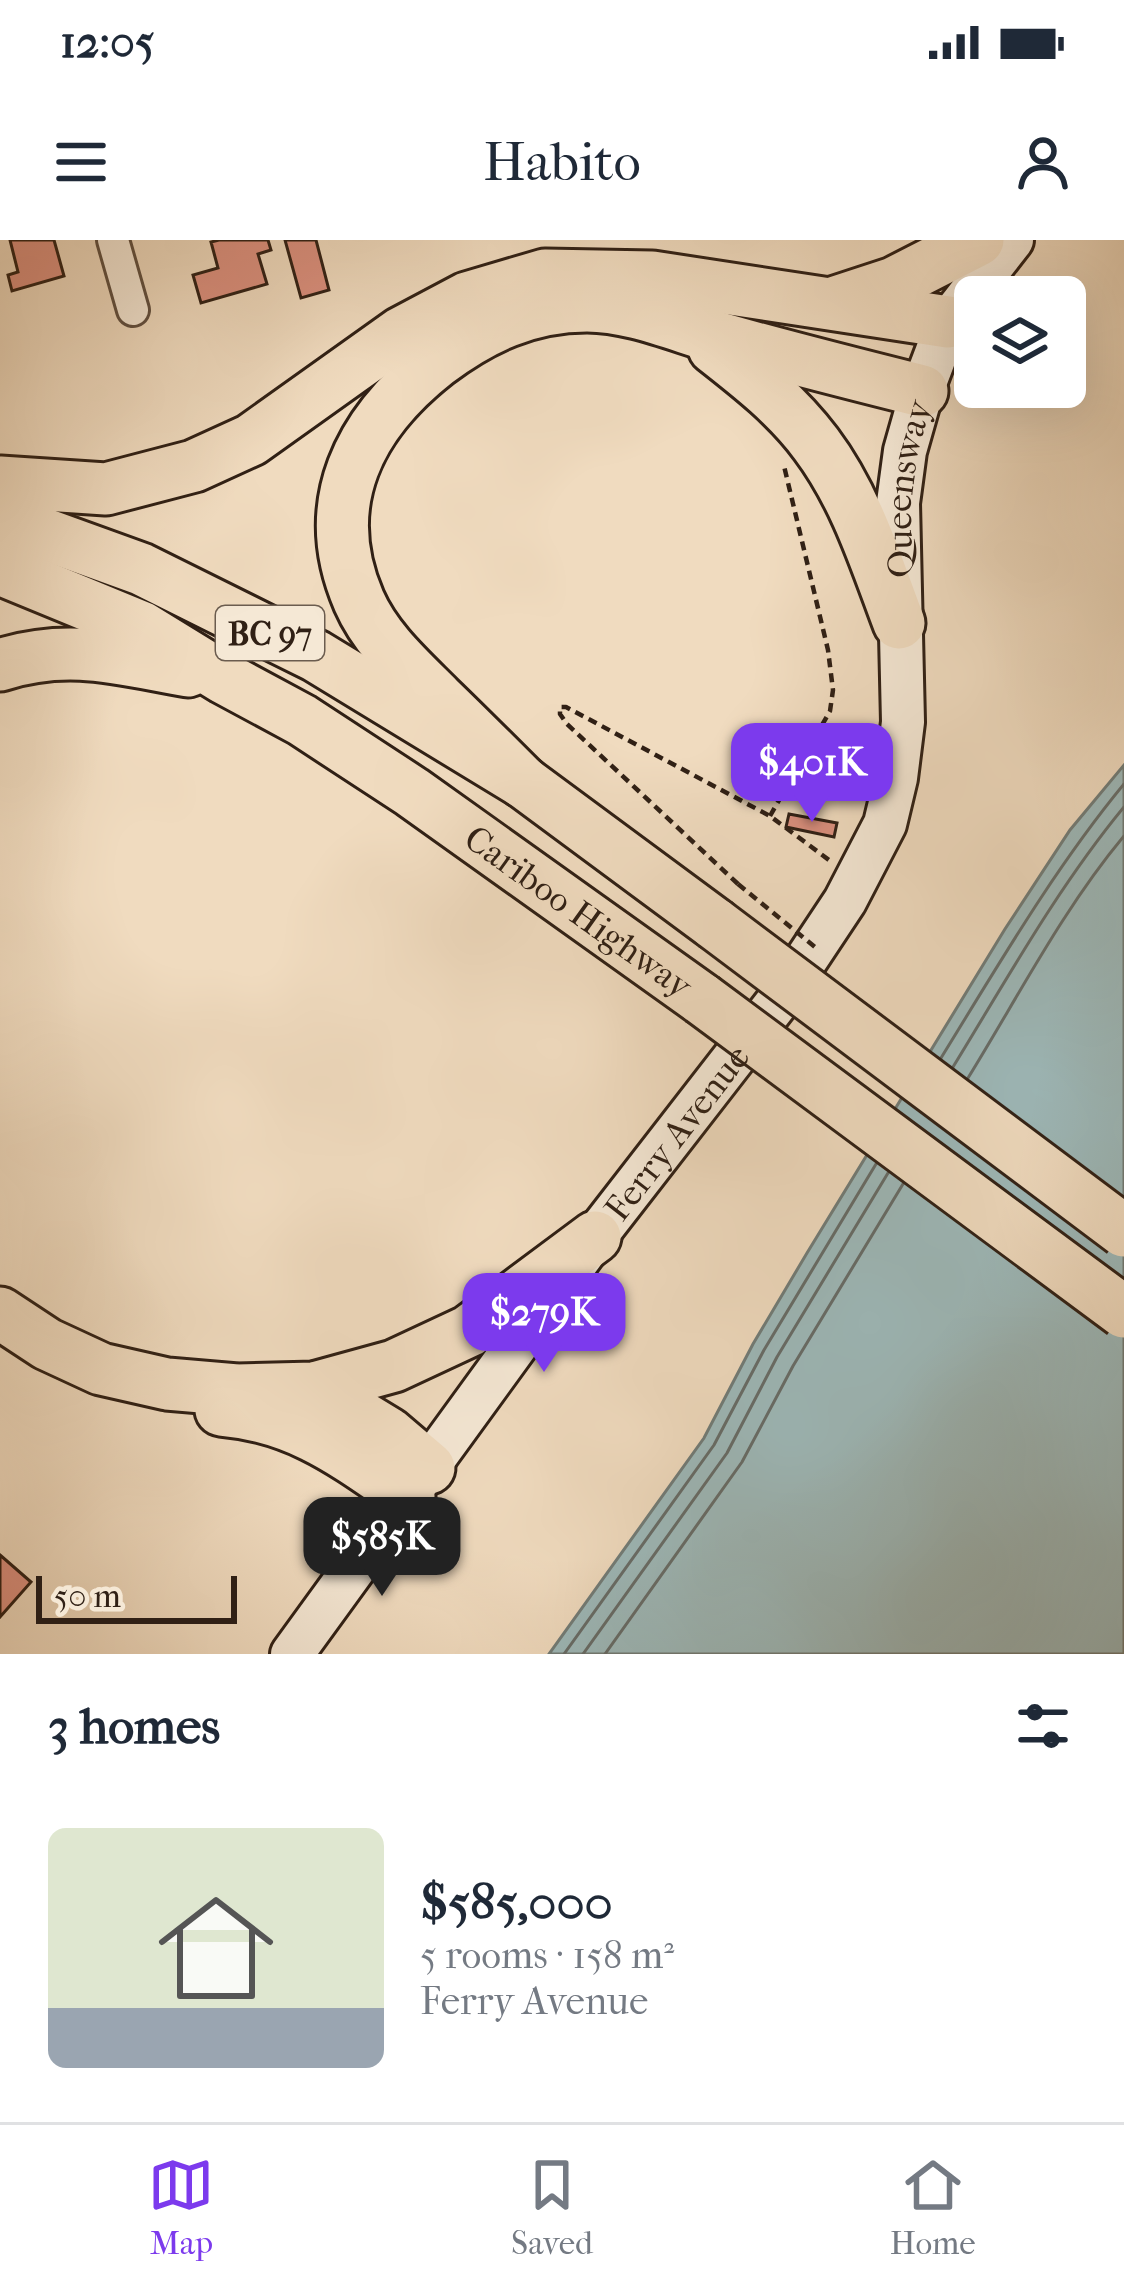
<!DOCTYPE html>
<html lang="en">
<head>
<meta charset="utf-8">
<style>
  :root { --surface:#fff; --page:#f2f2f3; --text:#1f2937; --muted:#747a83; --line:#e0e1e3; --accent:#7c3aed }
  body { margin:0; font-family:"IM FELL French Canon",serif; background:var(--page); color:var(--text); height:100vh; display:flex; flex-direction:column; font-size:45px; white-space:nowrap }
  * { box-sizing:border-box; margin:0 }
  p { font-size:39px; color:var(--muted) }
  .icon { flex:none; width:66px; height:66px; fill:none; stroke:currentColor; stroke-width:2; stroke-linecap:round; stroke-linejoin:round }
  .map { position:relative; height:1414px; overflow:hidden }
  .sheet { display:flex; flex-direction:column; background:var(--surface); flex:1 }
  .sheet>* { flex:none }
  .controls { position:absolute; left:954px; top:36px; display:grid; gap:24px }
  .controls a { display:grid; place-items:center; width:132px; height:132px; border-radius:18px; background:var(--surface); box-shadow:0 12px 48px #0002; font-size:60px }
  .scale { position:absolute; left:36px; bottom:30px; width:201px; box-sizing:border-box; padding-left:12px; border:6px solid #302015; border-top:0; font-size:33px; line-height:42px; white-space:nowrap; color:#302015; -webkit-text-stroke:9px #f5e8d5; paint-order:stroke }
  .price { position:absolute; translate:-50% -102px; padding:0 27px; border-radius:24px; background:var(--accent); color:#fff; font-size:39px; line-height:78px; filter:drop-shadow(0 3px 6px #0008) }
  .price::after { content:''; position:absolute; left:50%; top:72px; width:36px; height:27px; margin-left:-18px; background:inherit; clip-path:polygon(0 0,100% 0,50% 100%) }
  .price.selected { background:#222; color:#fff }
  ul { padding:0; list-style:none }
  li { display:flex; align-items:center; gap:36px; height:300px; padding:0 48px }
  li span { display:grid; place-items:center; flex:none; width:336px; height:240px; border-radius:18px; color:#555 }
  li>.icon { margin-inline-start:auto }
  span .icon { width:144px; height:144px; fill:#fffc; stroke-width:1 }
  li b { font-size:51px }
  h2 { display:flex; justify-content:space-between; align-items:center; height:144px; padding:0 48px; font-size:51px }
  .status { display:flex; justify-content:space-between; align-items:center; height:84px; padding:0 60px; background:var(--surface); direction:ltr }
  .status svg { height:33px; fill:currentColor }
  header { display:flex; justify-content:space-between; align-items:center; height:156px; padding:0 48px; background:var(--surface); font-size:54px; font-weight:600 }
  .tabs { display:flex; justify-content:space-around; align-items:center; height:168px; border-top:3px solid var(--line); background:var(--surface); font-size:33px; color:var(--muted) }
  .tabs a { display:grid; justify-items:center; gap:6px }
  .tabs .selected { color:var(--accent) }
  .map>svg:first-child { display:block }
  .water { fill:#9db9ba; stroke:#717c78; stroke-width:3 }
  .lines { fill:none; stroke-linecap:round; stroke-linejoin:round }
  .shore { stroke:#666c68; stroke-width:3 }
  .building { fill:#db907f; stroke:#302015; stroke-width:3 }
  .minor-casing { stroke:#604f40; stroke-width:36 }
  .secondary-casing { stroke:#302015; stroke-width:48 }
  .trunk-casing { stroke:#302015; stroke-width:57 }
  .path { stroke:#302015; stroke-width:4.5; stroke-dasharray:9 6; stroke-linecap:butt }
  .minor { stroke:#f5e8d5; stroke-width:30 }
  .secondary { stroke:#f5e8d5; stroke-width:42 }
  .trunk { stroke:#f0dbbf; stroke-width:51 }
  .trunk-bridge-casing { stroke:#302015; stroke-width:57; stroke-linecap:butt }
  .path-bridge { stroke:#302015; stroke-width:4.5; stroke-dasharray:9 6; stroke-linecap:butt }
  .trunk-bridge { stroke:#f0dbbf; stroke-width:51 }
  .labels { text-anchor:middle; stroke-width:12; stroke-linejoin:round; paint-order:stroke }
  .shield { fill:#f5e8d5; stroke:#6b5c4f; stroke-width:3 }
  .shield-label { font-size:33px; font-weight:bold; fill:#302015 }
  .street-label { font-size:36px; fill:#302015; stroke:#f5e8d5 }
</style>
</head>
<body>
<div class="status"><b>12:05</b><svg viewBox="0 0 49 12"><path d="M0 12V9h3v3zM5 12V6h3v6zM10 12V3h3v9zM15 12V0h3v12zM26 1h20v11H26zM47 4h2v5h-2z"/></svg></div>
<header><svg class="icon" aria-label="menu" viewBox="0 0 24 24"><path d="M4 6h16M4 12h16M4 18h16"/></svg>Habito<svg class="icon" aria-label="person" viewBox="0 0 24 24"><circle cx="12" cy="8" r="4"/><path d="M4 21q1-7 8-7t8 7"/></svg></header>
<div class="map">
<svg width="1124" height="1414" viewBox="0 0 1124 1414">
  <rect width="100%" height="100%" fill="#f0dbbf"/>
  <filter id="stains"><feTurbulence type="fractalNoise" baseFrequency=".00167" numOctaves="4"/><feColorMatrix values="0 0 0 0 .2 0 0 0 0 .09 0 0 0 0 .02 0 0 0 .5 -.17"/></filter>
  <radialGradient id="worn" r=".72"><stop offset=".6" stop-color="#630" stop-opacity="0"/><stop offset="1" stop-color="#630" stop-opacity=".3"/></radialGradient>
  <polygon class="water" points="1124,525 1124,1414 549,1414 704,1198 753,1104 807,1013 1005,689 1070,590"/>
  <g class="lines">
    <g class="shore">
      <path d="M941 818C999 724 1054 629 1124 544"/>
      <path d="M953 827C1007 739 1058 647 1124 567"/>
      <path d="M968 838C1018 757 1063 669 1124 596"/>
      <polyline points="564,1414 714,1205 764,1110 876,924"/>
      <polyline points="583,1414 727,1213 777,1117 888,933"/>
      <polyline points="605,1414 742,1222 793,1126 903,944"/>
    </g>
  </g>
  <g class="building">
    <polygon points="10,0 54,0 64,36 12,51 8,35 18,32"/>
    <polygon points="219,0 268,0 271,10 258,14 267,44 201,63 193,35 218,28 211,2"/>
    <polygon points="285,0 316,0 329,50 301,58"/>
    <polygon points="789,574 837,583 834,597 786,587"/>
    <polygon points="0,1315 31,1342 0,1377"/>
  </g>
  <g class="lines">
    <g class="minor-casing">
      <polyline id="minor" points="113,0 133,70"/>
    </g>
    <g class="secondary-casing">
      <g id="secondary">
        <path id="s1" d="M292 1414 595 997 782 756 845 661 885 584 896 538 903 482 898 263 905 211 922 151 948 82 1012 0"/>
      </g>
    </g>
    <g class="trunk-casing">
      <g id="trunk">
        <polyline points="836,62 894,43 978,0"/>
        <path d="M714 108C751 137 788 166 816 204 856 257 876 322 899 383"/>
        <polyline points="0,242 106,249 194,226 251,200 401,93 467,58 545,35 652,37 948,82"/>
        <polyline points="0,278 141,329 316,416 523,542 715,684"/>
        <path id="s2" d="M0 329 141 387 224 438 302 480 412 552 702 759"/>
        <path d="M0 425C69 403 120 419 188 431"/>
        <path d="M523 542C495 514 467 486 439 459 409 429 376 400 359 361 317 264 359 183 437 122 482 88 529 66 587 66 631 66 677 86 719 98 787 117 854 134 922 151"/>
        <polyline points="0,1073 47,1104 101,1129 167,1144 237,1150 314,1148 394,1126 469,1091 595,997"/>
        <polyline points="314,1148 388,1193 429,1228"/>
        <path d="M221 1170C300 1177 346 1214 409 1257"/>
      </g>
    </g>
    <g class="path">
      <polyline points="770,576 830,471 833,450 828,410 784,226"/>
      <polyline points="738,644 567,484 560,474 560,467 566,467 770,576 829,620"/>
    </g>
    <use href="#minor" class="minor"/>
    <use href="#secondary" class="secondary"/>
    <use href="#trunk" class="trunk"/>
    <g class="trunk-bridge-casing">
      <g id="trunk-bridge">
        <polyline points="715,684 1124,991"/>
        <polyline points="702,759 1124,1072"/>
      </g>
    </g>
    <polyline class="path-bridge" points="738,644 815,707"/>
    <use href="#trunk-bridge" class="trunk-bridge"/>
  </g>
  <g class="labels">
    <rect class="shield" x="216" y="366" width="108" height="54" rx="9"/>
    <g class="shield-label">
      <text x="270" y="405">BC 97</text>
    </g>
    <g class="street-label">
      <text dy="13" stroke="none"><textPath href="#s1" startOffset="1359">Queensway</textPath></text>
      <text dy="13" stroke="none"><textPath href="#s2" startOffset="675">Cariboo Highway</textPath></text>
      <text dy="13" stroke="none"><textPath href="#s1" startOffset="648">Ferry Avenue</textPath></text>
    </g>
  </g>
  <rect width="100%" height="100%" filter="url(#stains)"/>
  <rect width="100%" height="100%" fill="url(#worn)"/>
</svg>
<div class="controls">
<a><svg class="icon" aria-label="layers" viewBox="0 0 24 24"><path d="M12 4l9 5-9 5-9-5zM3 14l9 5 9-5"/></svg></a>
</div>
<div class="scale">50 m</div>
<b class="price" style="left:812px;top:585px">$401K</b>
<b class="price" style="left:544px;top:1135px">$279K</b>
<b class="price selected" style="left:382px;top:1359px">$585K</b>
</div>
<section class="sheet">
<h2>3 homes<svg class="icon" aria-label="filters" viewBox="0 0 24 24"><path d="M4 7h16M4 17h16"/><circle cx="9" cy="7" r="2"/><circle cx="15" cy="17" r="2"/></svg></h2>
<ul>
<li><span style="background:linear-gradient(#dfe7d0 75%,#9aa5b1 0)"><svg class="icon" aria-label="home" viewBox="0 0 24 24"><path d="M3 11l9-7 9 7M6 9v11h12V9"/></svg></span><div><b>$585,000</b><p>5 rooms · 158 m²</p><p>Ferry Avenue</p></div></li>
</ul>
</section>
<nav class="tabs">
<a class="selected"><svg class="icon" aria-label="map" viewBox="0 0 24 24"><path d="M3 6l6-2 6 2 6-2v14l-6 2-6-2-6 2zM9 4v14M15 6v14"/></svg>Map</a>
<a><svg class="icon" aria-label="saved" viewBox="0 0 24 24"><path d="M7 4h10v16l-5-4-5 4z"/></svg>Saved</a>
<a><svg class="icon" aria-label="home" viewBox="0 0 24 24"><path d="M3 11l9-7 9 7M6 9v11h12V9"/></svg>Home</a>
</nav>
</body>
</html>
